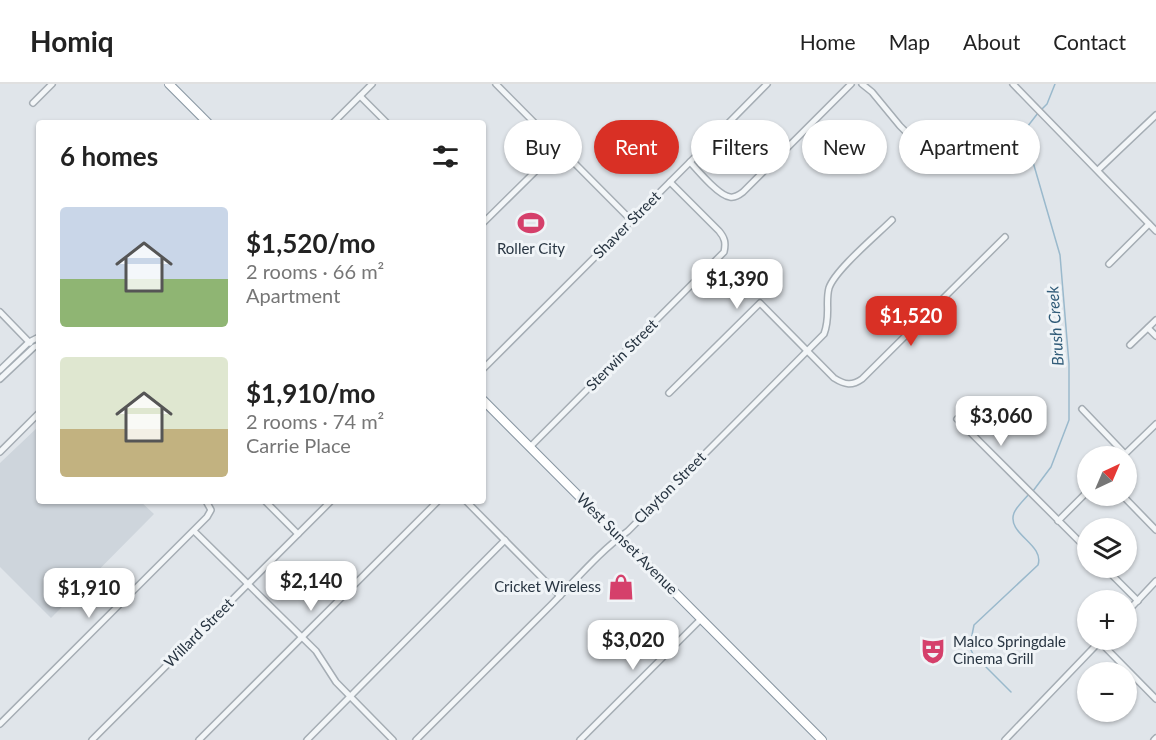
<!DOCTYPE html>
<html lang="en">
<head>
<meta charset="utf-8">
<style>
  :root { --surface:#fff; --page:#f2f2f2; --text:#222; --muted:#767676; --line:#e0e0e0; --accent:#d93025 }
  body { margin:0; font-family:Lato,sans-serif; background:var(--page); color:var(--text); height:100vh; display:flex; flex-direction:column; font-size:22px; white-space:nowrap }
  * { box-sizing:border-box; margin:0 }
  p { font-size:20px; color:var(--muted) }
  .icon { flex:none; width:33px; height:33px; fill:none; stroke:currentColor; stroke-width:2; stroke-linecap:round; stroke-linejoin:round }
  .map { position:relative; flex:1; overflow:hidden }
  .panel { position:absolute; left:36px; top:36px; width:450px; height:384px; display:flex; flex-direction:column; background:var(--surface); border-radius:6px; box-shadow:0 2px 4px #0004 }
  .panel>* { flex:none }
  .banner { position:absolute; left:504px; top:36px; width:561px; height:54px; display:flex; gap:12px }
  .needle { width:39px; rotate:44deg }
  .buttons { position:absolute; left:1077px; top:362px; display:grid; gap:12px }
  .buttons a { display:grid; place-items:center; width:60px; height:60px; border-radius:50%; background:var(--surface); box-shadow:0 2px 4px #0004; font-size:30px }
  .price { position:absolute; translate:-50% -51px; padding:0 14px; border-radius:12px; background:#fff; color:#222; font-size:20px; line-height:39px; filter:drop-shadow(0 2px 3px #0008) }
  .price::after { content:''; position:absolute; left:50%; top:36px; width:18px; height:14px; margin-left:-9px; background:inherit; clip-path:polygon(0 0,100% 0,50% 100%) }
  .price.current { background:var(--accent); color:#fff }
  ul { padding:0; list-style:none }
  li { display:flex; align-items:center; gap:18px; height:150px; padding:0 24px }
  li span { display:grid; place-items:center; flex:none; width:168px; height:120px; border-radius:6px; color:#555 }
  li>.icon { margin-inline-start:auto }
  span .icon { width:72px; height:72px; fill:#fffc; stroke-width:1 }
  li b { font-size:26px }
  h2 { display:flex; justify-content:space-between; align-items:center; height:72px; padding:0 24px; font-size:26px }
  .chip { padding:0 21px; border-radius:27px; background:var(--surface); box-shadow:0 2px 4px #0004; font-size:21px; line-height:54px }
  .chip.current { background:var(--accent); color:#fff }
  header { display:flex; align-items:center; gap:36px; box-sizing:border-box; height:84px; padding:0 30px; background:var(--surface); border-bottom:2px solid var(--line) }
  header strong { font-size:28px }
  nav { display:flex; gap:33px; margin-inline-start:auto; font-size:21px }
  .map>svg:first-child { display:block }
  .built { fill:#ced5dc }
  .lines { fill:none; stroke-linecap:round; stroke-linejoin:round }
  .stream { stroke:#9ab9cc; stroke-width:1.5 }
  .minor-casing { stroke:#a5adb4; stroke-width:8 }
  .highway-casing { stroke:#8795a1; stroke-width:10 }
  .minor { stroke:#f3f6f8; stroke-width:5 }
  .highway { stroke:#fff; stroke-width:8 }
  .labels { text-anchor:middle; stroke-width:6; stroke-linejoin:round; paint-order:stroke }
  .street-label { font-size:15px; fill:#283542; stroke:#f0f4f7 }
  .poi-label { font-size:15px; fill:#283542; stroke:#f0f4f7 }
  .water-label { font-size:16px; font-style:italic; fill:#305b78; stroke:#f0f4f7 }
</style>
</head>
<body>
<header>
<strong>Homiq</strong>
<nav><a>Home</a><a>Map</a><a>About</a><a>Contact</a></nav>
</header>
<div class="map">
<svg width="1156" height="656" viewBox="0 0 1156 656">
  <rect width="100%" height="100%" fill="#e0e5ea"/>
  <polygon class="built" points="39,342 39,417 140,417 154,430 51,534 0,483 0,379"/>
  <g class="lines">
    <g class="stream">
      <polyline points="1041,26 1047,20 1055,0"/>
      <polyline points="1033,407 1051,383 1069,336 1069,280 1060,171 1024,47 1038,29"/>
      <path d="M1011 608 973 570 969 562 972 551 974 541 1038 481C1045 460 1006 450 1014 429 1017 422 1024 416 1029 410"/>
    </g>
    <g class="minor-casing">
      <g id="minor">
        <polyline points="496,0 631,136"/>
        <polyline points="862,0 872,8 900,42 933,75 950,79"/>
        <polyline points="1013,0 1156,147"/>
        <polyline points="360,12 387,39"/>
        <polyline points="33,19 52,0"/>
        <polyline points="333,39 372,0"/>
        <polyline points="690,78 767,0"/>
        <polyline points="1098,86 1156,31"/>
        <polyline points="483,139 559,64"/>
        <polyline points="1109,180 1149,140"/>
        <polyline points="0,228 30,259"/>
        <polyline points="1148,244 1156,252"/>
        <polyline points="1130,261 1156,236"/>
        <path d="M483 285 690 78C698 87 719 112 730 113 735 114 739 111 743 108L851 0"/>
        <polyline points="0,286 29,258 39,253"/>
        <polyline points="0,295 34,263 39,261"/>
        <path d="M669 309 760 219 834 294C845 301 852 302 862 295L1005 153"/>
        <polyline points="1082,325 1125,370"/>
        <polyline points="957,335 1088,466"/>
        <path d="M530 363 724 168C726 159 725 154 719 147L670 98"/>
        <polyline points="0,368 39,329"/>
        <polyline points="1123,372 1156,340"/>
        <polyline points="1122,411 1156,446"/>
        <polyline points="265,417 298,450"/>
        <polyline points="466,417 560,512"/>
        <polyline points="1058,437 1088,407"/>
        <polyline points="194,447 316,567 336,598 393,656"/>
        <polyline points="1104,483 1138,517"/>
        <polyline points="1126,529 1156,497"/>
        <polyline points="1100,558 1156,615"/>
        <polyline points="0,640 207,433 211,426 206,417"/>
        <polyline points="92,656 331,417"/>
        <polyline points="199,656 438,417"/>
        <polyline points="307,656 505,456"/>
        <path d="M416 656C461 611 507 565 552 520 577 495 599 468 628 447L824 250C831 231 825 219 829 204 835 186 877 151 892 136"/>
        <polyline points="580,656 701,535"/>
        <polyline points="1005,656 1102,555"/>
        <polyline points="1154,656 1156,654"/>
      </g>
    </g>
    <g class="highway-casing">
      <g id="highway">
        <polyline points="169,0 208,39"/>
        <polyline points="483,316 822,656"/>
      </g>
    </g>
    <use href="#minor" class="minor"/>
    <use href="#highway" class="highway"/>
  </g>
  <defs>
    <g id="stadium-bare" transform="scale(2.07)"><path d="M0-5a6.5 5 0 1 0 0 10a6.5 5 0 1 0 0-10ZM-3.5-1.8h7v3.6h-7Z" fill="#d5406b" stroke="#f0f4f7" stroke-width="2.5" paint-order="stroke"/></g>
    <g id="shop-bare" transform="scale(2.07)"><path d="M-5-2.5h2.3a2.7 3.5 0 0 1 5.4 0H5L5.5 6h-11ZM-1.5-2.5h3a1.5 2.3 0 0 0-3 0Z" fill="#d5406b" stroke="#f0f4f7" stroke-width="2.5" paint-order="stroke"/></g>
    <g id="theatre-bare" transform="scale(2.07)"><path d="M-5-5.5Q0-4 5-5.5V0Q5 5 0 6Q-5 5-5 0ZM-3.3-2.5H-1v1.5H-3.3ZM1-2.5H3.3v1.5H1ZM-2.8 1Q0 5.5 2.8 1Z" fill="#d5406b" stroke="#f0f4f7" stroke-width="2.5" paint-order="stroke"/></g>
  </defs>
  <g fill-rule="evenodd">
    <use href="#stadium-bare" x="531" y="139"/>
    <use href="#shop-bare" x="621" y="503"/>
    <use href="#theatre-bare" x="933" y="567"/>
  </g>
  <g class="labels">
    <g class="street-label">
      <text transform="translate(627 141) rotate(-45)" y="5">Shaver Street</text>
      <text transform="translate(622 271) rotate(-45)" y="5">Sterwin Street</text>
      <text transform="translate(670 404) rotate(-45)" y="5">Clayton Street</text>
      <text transform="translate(627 460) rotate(45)" y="5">West Sunset Avenue</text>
      <text transform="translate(199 549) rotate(-45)" y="5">Willard Street</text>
    </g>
    <g class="poi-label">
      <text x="531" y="170">Roller City</text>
      <text x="601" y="508" text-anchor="end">Cricket Wireless</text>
      <text x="953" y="563" text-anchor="start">Malco Springdale<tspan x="953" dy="17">Cinema Grill</tspan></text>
    </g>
    <g class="water-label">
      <text transform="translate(1055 242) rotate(-94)" y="6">Brush Creek</text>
    </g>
  </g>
</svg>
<div class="buttons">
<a><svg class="needle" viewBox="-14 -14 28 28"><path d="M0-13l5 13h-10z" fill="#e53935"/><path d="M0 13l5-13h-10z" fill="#767676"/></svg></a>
<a><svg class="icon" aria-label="layers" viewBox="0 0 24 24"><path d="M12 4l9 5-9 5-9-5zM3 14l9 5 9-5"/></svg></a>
<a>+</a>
<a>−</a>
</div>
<b class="price" style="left:737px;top:226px">$1,390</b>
<b class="price current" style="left:911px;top:263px">$1,520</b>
<b class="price" style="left:1001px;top:363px">$3,060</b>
<b class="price" style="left:311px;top:528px">$2,140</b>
<b class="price" style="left:89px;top:535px">$1,910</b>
<b class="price" style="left:633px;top:587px">$3,020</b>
<div class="banner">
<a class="chip">Buy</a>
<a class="chip current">Rent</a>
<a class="chip">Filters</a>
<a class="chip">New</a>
<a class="chip">Apartment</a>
</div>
<section class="panel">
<h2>6 homes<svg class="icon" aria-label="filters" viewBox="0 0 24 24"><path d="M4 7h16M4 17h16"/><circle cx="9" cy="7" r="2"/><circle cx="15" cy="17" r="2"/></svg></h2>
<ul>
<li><span style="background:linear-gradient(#c9d6e8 60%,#8fb573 0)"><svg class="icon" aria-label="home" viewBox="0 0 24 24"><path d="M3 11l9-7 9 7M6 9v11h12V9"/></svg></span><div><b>$1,520/mo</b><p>2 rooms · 66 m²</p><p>Apartment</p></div></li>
<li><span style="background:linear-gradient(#dfe7d0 60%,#c2b280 0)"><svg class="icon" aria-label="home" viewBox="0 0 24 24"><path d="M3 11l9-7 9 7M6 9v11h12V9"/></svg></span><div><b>$1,910/mo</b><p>2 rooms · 74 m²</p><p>Carrie Place</p></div></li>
</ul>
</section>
</div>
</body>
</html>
